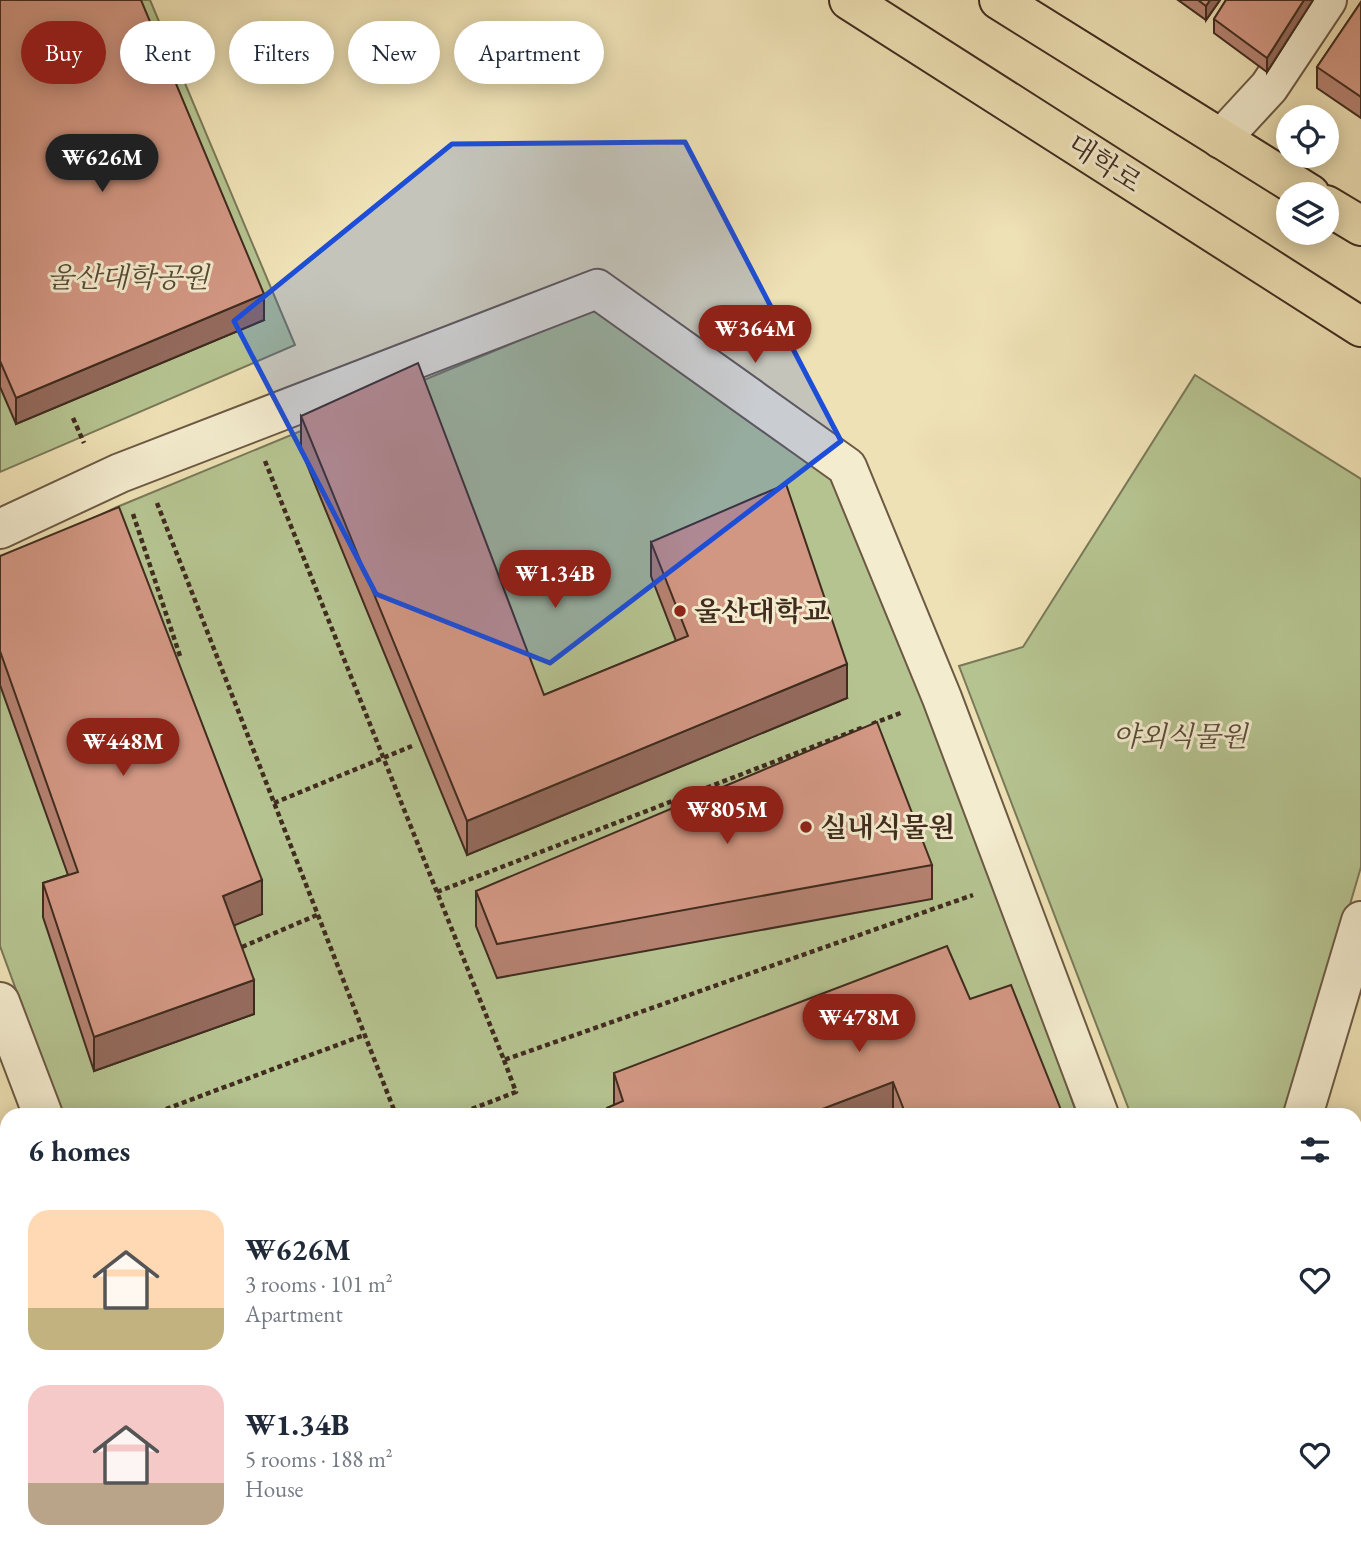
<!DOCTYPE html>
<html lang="en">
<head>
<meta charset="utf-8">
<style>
  :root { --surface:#fff; --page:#f2f2f3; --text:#1f2937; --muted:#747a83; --accent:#8f2418 }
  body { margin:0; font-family:"EB Garamond","Noto Serif KR",serif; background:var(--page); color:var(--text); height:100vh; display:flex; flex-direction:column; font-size:26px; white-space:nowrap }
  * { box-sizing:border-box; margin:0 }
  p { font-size:23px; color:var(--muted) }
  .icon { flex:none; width:38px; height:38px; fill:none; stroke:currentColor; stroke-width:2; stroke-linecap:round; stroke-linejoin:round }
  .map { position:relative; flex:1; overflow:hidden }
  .side { position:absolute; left:0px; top:1108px; width:1362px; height:450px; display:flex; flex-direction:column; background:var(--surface); border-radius:21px 21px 0 0; box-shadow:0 4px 18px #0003 }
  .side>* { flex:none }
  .top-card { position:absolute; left:21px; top:21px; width:700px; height:63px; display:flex; gap:14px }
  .fabs { position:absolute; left:1276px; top:105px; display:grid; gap:14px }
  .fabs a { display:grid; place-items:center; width:63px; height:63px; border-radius:50%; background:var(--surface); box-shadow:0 4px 18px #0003; font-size:35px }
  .price { position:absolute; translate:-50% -60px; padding:0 16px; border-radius:24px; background:var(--accent); color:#fff; font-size:23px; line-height:46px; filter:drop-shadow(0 2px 4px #0008) }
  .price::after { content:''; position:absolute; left:50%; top:42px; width:21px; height:16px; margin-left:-10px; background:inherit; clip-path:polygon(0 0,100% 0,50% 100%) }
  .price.active { background:#222; color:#fff }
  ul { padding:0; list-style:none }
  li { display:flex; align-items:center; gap:21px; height:175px; padding:0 28px }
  li span { display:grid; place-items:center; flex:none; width:196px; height:140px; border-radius:21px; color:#555 }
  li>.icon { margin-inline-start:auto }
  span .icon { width:84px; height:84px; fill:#fffc; stroke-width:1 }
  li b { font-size:30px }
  h2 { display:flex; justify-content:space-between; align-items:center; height:84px; padding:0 28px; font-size:30px }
  .pill { padding:0 24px; border-radius:32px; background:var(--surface); box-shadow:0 4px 18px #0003; font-size:24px; line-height:63px }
  .pill.active { background:var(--accent); color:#fff }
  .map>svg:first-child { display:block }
  .green { fill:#b5c390; stroke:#7a7858; stroke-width:2 }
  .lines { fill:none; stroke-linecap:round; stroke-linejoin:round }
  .minor-casing { stroke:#6c5944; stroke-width:42 }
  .major-casing { stroke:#402c1f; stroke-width:42 }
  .path { stroke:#402c1f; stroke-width:4.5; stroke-dasharray:5 3.5; stroke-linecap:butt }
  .minor { stroke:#f4eccf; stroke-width:38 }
  .major { stroke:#eee1b5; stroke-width:38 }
  .wall { fill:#b58271; stroke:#402c1f; stroke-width:2 }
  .shaded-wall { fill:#936a5c; stroke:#402c1f; stroke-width:2 }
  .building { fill:#d29783; stroke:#402c1f; stroke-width:2 }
  .marked { fill:#1d4ed8; fill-opacity:0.2; stroke:#1d4ed8; stroke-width:5; stroke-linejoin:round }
  .poi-dot { fill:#8f2418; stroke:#f4eccf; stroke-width:2.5 }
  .labels { text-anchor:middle; stroke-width:6; stroke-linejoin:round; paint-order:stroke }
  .street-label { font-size:28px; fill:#402c1f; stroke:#f4eccf }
  .park-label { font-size:28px; font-style:italic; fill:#574a36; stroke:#f4eccf }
  .poi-label { font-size:28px; font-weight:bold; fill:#402c1f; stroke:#f4eccf; text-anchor:start }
</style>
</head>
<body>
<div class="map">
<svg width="1361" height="1556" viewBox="0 0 1361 1556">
  <rect width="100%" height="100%" fill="#eee1b5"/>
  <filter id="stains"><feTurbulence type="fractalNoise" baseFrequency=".00286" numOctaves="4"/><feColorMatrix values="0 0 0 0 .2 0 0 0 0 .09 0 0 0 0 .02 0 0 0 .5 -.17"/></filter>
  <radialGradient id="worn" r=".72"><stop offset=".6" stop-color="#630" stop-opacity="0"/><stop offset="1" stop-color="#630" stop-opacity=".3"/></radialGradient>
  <g class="green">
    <polygon points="0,0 150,0 295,345 0,472"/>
    <polygon points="598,308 834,479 1000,892 1077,1115 62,1115 0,946 0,562 117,507"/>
    <polygon points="1195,375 1361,479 1361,867 1288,1115 1131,1115 959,666 1023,647"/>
    <polygon points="737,1550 1153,1551 1151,1556 724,1556"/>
    <polygon points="243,1551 625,1551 612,1556 250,1556"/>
  </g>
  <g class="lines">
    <g class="minor-casing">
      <g id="minor">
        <polyline points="1221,139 1269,87 1327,0"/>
        <polyline points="0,529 120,473 597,289 847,467 942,698 1099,1115"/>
        <polyline points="0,1002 43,1115"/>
        <polyline points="1303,1115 1361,921"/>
        <polyline points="1354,1294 1361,1273"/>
        <polyline points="222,1550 229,1556"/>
        <polyline points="167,1556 172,1550"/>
        <polyline points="667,1556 681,1550"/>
        <polyline points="1172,1556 1174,1550"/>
        <polyline points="1275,1556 1277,1550"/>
      </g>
    </g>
    <g class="major-casing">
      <g id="major">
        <polyline points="849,0 1361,327"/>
        <polyline points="999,0 1310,194"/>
        <polyline points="1326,205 1361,226"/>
      </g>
    </g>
    <g class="path">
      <polyline points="73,418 84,443"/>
      <polyline points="265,461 504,1060 973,895"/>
      <polyline points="157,503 396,1115"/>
      <polyline points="133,514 181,659"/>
      <polyline points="872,724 903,712"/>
      <polyline points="274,803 412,746"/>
      <polyline points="437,892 864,727"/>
      <polyline points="242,947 317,915"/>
      <polyline points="150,1115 364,1035"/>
      <polyline points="456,1115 516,1092 504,1060"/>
      <polyline points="0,1209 7,1206"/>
    </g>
    <use href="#minor" class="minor"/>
    <use href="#major" class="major"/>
  </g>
  <g class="wall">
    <polygon points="0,0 264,320 16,424 0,387"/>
    <polygon points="1178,0 1220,0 1206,20"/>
    <polygon points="1226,0 1313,0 1267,72 1214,33 1214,19"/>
    <polygon points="1361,2 1361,118 1317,88 1317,67"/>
    <polygon points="301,416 544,695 676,641 651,576 651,542 847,698 467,855 301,450"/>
    <polygon points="0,556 262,914 234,925 254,1014 94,1071 43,917 43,883 68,875 0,685"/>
    <polygon points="932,865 932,899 497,978 476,926 476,891"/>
    <polygon points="970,999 1063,1115 607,1115 607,1108 614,1105 614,1073"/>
    <polygon points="1361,1380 1361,1488 1354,1484 1354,1392"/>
    <polygon points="352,1550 475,1550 460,1556 354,1556"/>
  </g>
  <g class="shaded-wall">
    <polygon points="1210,0 1220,0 1206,20 1206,6"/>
    <polygon points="1304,0 1313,0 1267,72 1267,58"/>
    <polygon points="264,294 264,320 16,424 16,398"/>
    <polygon points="847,664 847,698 467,855 467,821"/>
    <polygon points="262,880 262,914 223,930 223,896"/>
    <polygon points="254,980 254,1014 94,1071 94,1037"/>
    <polygon points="893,1082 893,1115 814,1115 814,1112"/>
    <polygon points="99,1550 111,1550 111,1556 84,1556"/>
    <polygon points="377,1550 475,1550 460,1556 367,1556 367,1554"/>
    <polygon points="1090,1550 1100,1550 1098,1556 1088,1556"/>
  </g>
  <g class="building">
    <polygon points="0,0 141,0 264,294 16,398 0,361"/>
    <polygon points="1198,0 1210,0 1206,6"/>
    <polygon points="1226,0 1304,0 1267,58 1214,19"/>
    <polygon points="1361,2 1361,97 1317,67"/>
    <polygon points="418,363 544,695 688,636 651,542 786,484 847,664 467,821 301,416"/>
    <polygon points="119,507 262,880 223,896 254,980 94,1037 43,883 78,872 0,651 0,556"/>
    <polygon points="877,722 932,865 497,944 476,891"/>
    <polygon points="947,946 970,999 1011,985 1063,1115 906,1115 893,1082 814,1112 815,1115 609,1115 607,1108 623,1101 614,1073"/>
    <polygon points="0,1254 7,1273 7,1550 99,1550 84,1556 0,1556"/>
    <polygon points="1361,1380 1361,1467 1354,1464 1354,1392"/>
    <polygon points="1354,1541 1361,1545 1361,1556 1301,1556 1304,1550 1354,1550"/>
    <polygon points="365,1550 377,1550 367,1554"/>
    <polygon points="807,1550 1090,1550 1088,1556 793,1556"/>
  </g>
  <path class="marked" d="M685 142 841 441 550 663 376 594 234 321 452 144Z"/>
  <g class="poi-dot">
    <circle cx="680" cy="611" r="7"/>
    <circle cx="806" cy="827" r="7"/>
  </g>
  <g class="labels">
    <g class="street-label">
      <text transform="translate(1105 163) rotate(33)" y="10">대학로</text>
    </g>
    <g class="park-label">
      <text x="128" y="287">울산대학공원</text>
      <text x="1180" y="746">야외식물원</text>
    </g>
    <g class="poi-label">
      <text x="694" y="621">울산대학교</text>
      <text x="820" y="837">실내식물원</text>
    </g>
  </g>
  <rect width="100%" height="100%" filter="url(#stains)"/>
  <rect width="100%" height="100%" fill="url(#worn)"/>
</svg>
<div class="fabs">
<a><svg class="icon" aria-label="locate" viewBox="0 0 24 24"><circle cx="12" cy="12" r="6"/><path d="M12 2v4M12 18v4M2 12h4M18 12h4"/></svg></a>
<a><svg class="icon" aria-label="layers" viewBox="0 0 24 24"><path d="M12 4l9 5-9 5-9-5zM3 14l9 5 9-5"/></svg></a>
</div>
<b class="price active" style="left:102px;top:194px">₩626M</b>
<b class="price" style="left:755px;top:365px">₩364M</b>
<b class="price" style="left:555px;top:610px">₩1.34B</b>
<b class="price" style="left:123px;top:778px">₩448M</b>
<b class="price" style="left:727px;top:846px">₩805M</b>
<b class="price" style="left:859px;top:1054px">₩478M</b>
<div class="top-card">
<a class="pill active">Buy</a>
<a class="pill">Rent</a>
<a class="pill">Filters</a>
<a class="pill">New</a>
<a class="pill">Apartment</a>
</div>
<section class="side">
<h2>6 homes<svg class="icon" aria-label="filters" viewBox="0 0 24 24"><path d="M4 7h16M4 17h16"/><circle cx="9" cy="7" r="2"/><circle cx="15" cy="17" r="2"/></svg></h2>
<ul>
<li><span style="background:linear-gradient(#ffd9b3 70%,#c2b280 0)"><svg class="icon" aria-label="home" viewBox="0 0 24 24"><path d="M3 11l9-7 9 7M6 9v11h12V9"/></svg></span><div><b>₩626M</b><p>3 rooms · 101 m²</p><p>Apartment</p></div><svg class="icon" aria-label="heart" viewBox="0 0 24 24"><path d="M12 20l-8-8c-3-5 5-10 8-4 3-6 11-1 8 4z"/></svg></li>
<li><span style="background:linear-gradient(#f6c9c9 70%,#b9a48a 0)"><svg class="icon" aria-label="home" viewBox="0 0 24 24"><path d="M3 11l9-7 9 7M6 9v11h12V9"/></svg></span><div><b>₩1.34B</b><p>5 rooms · 188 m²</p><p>House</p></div><svg class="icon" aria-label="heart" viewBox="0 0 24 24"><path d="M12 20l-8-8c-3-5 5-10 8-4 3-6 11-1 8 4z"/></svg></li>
</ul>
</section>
</div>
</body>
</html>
